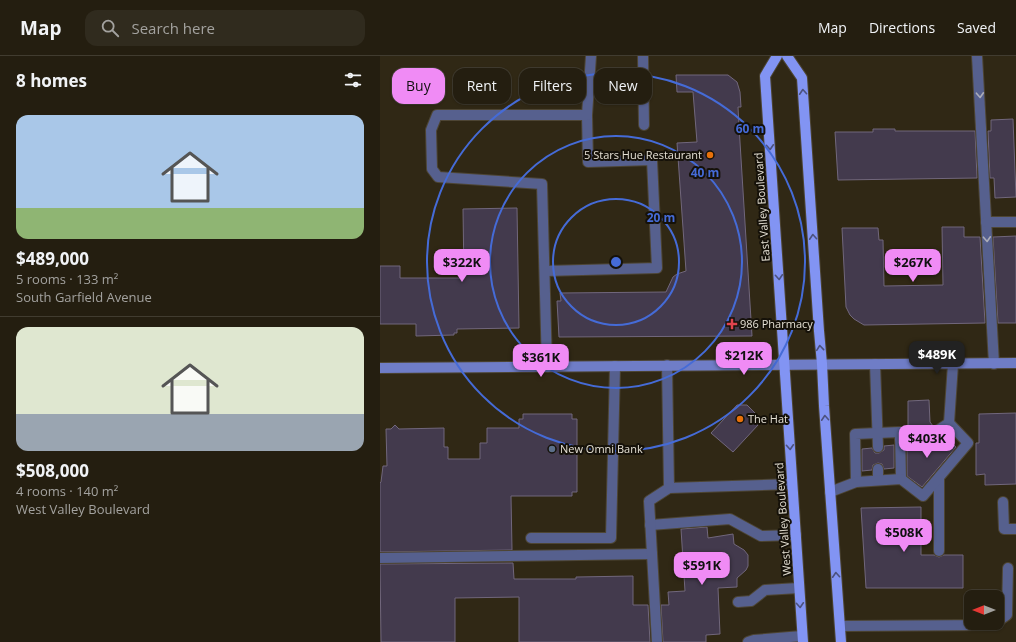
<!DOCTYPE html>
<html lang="en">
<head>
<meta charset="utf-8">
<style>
  :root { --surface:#241e10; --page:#302b1e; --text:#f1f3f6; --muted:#a3a29f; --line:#413c30; --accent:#f08bf5 }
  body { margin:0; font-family:"Open Sans",sans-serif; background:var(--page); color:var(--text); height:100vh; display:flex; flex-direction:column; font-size:15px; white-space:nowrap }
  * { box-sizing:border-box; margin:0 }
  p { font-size:13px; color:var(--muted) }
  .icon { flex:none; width:22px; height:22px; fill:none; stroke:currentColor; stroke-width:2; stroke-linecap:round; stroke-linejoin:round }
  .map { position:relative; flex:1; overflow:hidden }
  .details { display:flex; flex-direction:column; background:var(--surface); width:380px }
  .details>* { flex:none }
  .hud { position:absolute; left:12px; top:12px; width:380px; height:36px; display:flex; gap:8px }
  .needle { width:26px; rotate:270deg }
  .controls { position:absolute; left:584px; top:534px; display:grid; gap:8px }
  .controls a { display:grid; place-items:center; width:40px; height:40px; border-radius:8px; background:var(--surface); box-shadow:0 1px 3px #0004,0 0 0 1px var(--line); font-size:20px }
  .price { position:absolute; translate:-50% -34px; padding:0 9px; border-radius:8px; background:var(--accent); color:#111; font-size:13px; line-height:26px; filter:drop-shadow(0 1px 2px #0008) }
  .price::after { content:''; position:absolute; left:50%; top:24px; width:12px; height:9px; margin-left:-6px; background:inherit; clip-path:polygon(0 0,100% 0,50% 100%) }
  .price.selected { background:#222; color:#fff }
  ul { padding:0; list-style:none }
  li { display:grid; align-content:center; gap:8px; height:212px; padding:0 16px }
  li+li { border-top:1px solid var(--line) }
  li span { display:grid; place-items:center; height:124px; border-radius:12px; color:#555 }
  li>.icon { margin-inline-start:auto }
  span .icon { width:72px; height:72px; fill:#fffc; stroke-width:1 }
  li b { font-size:17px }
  h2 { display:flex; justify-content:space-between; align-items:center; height:48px; padding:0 16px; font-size:17px }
  .pill { padding:0 14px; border-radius:12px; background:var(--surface); box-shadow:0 1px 3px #0004,0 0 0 1px var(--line); font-size:14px; line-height:36px }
  .pill.selected { background:var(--accent); color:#111 }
  header { display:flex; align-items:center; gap:24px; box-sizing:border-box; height:56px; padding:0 20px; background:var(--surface); border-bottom:1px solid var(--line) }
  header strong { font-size:19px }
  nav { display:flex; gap:22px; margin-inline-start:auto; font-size:14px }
  .search { width:280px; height:36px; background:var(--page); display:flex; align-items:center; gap:10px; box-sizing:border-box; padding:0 14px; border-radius:12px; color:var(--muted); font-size:15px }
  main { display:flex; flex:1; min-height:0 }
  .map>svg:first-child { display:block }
  .building { fill:#433a4d; stroke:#71677c }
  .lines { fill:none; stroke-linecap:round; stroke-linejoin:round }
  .lane-casing { stroke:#4d4534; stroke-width:12 }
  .secondary-casing { stroke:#4d4534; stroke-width:12 }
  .primary-casing { stroke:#4d4534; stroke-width:12 }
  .lane { stroke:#56608e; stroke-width:10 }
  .secondary { stroke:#6f7dc7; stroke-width:10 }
  .primary { stroke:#8294f3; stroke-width:10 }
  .oneway { stroke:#4c527e }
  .oneway2 { stroke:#acadb8 }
  .ring { fill:none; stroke:#456bd7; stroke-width:2 }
  .food-dot { fill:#e8710a; stroke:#151109; stroke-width:1.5 }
  .health-dot { fill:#e0444e; stroke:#151109; stroke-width:1.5 }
  .service-dot { fill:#5c6f8a; stroke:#151109; stroke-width:1.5 }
  .labels { text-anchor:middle; stroke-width:4; stroke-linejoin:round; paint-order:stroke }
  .poi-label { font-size:11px; fill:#e5e0d4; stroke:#151109; text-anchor:start }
  .street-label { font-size:11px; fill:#e5e0d4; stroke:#151109 }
  .centre { fill:#456bd7; stroke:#151109; stroke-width:2 }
  .ring-label { font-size:12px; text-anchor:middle; font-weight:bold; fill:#456bd7; stroke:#151109; stroke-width:4; stroke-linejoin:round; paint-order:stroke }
</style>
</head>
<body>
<header>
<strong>Map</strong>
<div class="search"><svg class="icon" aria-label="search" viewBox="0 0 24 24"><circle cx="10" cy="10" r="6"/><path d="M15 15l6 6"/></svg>Search here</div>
<nav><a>Map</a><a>Directions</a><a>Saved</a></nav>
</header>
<main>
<section class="details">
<h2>8 homes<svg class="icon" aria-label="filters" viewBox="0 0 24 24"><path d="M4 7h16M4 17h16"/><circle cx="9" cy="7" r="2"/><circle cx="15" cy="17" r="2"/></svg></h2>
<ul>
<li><span style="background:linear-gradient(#a9c7e8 75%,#8fb573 0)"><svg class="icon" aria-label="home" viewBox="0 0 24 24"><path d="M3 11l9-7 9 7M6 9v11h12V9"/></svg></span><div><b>$489,000</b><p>5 rooms · 133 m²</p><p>South Garfield Avenue</p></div></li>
<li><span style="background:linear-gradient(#dfe7d0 70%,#9aa5b1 0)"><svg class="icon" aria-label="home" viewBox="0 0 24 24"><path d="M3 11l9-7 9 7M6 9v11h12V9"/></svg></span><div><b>$508,000</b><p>4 rooms · 140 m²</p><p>West Valley Boulevard</p></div></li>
</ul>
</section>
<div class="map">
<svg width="636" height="586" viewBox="0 0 636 586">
  <rect width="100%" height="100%" fill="#302815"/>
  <g class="building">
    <polygon points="296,19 348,19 357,26 360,36 361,51 358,51 359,70 372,280 179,281 177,245 181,245 180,237 286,236 293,221 297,218 306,215 297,87 317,86 313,36 297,36"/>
    <polygon points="633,63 636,141 615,142 614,122 610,122 608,75 611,75 611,64"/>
    <polygon points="493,73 515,73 515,75 595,75 597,122 458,124 455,76 493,76"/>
    <polygon points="137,152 139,272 77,273 77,277 74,277 74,279 36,280 36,268 0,268 0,210 20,210 20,222 84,222 83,153"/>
    <polygon points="562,171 584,171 584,181 600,181 605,267 484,269 474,263 470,259 466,251 462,172 498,172 499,184 503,184 504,230 563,229"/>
    <polygon points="636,180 636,267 618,267 613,181"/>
    <polygon points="549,344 550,366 553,370 544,376 528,376 528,345"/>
    <polygon points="357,349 367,349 377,359 378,369 353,396 331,377"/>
    <polygon points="636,357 636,428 605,429 605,418 596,419 596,387 599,387 599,358"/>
    <polygon points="143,358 192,358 192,363 197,363 197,436 192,436 192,440 131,440 132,494 0,496 0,427 1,426 3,410 7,410 6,373 11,373 15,369 19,373 64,372 64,391 68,391 68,403 100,403 100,387 107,387 107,372 139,372 139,363 143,363"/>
    <polygon points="563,379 576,391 542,431 527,420 527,389 547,388"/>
    <polygon points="514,389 514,412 504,413 502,408 498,407 493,409 492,414 482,415 482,393 492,392 495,397 499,397 504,394 504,390"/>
    <polygon points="541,451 541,499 554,499 559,501 564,499 583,499 583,532 486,532 481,452"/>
    <polygon points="327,471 328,482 353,478 354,488 364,494 368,499 368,510 366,514 357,522 357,531 338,532 340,578 326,579 326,586 283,586 281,549 289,549 288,536 305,535 301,473"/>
    <polygon points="133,507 134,523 196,523 196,521 253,520 253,549 268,549 270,586 139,586 139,541 75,542 75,586 1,586 0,508"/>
  </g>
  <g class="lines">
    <g class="lane-casing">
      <g id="lane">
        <polyline points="263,0 264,69"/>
        <polyline points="597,0 614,308"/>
        <polyline points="606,166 636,166"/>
        <polyline points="165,215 277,212 272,104 208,106 207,59"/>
        <polyline points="495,308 498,391"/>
        <polyline points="287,309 289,432 412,428"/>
        <polyline points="167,311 162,128 58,121 52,113 51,74 57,59 207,59 211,0"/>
        <polyline points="520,383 546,382 569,367"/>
        <polyline points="498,413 498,424"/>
        <polyline points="559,422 559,495"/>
        <polyline points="476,426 475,378 520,376 521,423"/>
        <polyline points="450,436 476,426 521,423 543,440 588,387 569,367 573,308"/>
        <polyline points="623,446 624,473 636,473"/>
        <polyline points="270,469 350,463 381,480 416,479"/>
        <polyline points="151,482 231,482 235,310"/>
        <polyline points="0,502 272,498"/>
        <polyline points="358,546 371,545 385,534 419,532"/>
        <polyline points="617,566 627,559 628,512"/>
        <polyline points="460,570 612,569 615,567"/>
        <polyline points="277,586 269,445 289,432"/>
        <polyline points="368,586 374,584 422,580"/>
      </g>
    </g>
    <g class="secondary-casing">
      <polyline id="secondary" points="0,312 636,307"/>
    </g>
    <g class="primary-casing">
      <g id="primary">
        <polyline points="397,0 385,20 423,586"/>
        <polyline points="407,0 422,22 439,275 442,308 444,350 461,586"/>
      </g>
    </g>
    <use href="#lane" class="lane"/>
    <use href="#secondary" class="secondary"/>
    <use href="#primary" class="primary"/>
  </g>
  <defs><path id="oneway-chevron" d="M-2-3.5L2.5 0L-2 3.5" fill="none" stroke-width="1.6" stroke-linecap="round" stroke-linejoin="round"/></defs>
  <g class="oneway">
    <use href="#oneway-chevron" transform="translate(423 36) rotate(-94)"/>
    <use href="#oneway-chevron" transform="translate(390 91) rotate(86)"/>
    <use href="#oneway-chevron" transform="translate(433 181) rotate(-94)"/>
    <use href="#oneway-chevron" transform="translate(399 221) rotate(86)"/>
    <use href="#oneway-chevron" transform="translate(440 292) rotate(-96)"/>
    <use href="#oneway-chevron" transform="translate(445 362) rotate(-94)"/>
    <use href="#oneway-chevron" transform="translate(410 391) rotate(86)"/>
    <use href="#oneway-chevron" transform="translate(456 519) rotate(-94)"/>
    <use href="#oneway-chevron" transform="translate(420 549) rotate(86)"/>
  </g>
  <g class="oneway2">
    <use href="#oneway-chevron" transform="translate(600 39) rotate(87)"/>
    <use href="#oneway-chevron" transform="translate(607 183) rotate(87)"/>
  </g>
  <g class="ring">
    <circle cx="236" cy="206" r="63"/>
    <circle cx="236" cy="206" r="126"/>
    <circle cx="236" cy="206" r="189"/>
  </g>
  <g class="food-dot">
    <circle cx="330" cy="99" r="4"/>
    <circle cx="360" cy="363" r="4"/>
  </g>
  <path class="health-dot" d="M350 262h4v4h4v4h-4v4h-4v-4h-4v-4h4z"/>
  <circle class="service-dot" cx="172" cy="393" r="4"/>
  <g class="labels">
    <g class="poi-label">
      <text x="322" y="103" text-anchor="end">5 Stars Hue Restaurant</text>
      <text x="360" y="272">986 Pharmacy</text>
      <text x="368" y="367">The Hat</text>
      <text x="180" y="397">New Omni Bank</text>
    </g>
    <g class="street-label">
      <text transform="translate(382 151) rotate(-94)" y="4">East Valley Boulevard</text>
      <text transform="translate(403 463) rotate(-94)" y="4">West Valley Boulevard</text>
    </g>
  </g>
  <circle cx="236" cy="206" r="6" class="centre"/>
  <g class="ring-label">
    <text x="370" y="77">60 m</text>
    <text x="325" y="121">40 m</text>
    <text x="281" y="166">20 m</text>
  </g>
</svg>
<div class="controls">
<a><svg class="needle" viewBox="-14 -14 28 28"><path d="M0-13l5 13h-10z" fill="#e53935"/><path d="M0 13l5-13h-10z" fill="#a3a29f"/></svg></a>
</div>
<b class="price" style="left:82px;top:227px">$322K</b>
<b class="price" style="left:533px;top:227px">$267K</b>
<b class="price selected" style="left:557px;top:319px">$489K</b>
<b class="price" style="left:364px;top:320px">$212K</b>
<b class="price" style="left:161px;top:322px">$361K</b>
<b class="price" style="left:547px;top:403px">$403K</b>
<b class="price" style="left:524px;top:497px">$508K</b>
<b class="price" style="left:322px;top:530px">$591K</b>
<div class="hud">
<a class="pill selected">Buy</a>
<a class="pill">Rent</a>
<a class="pill">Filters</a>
<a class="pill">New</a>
</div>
</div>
</main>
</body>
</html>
